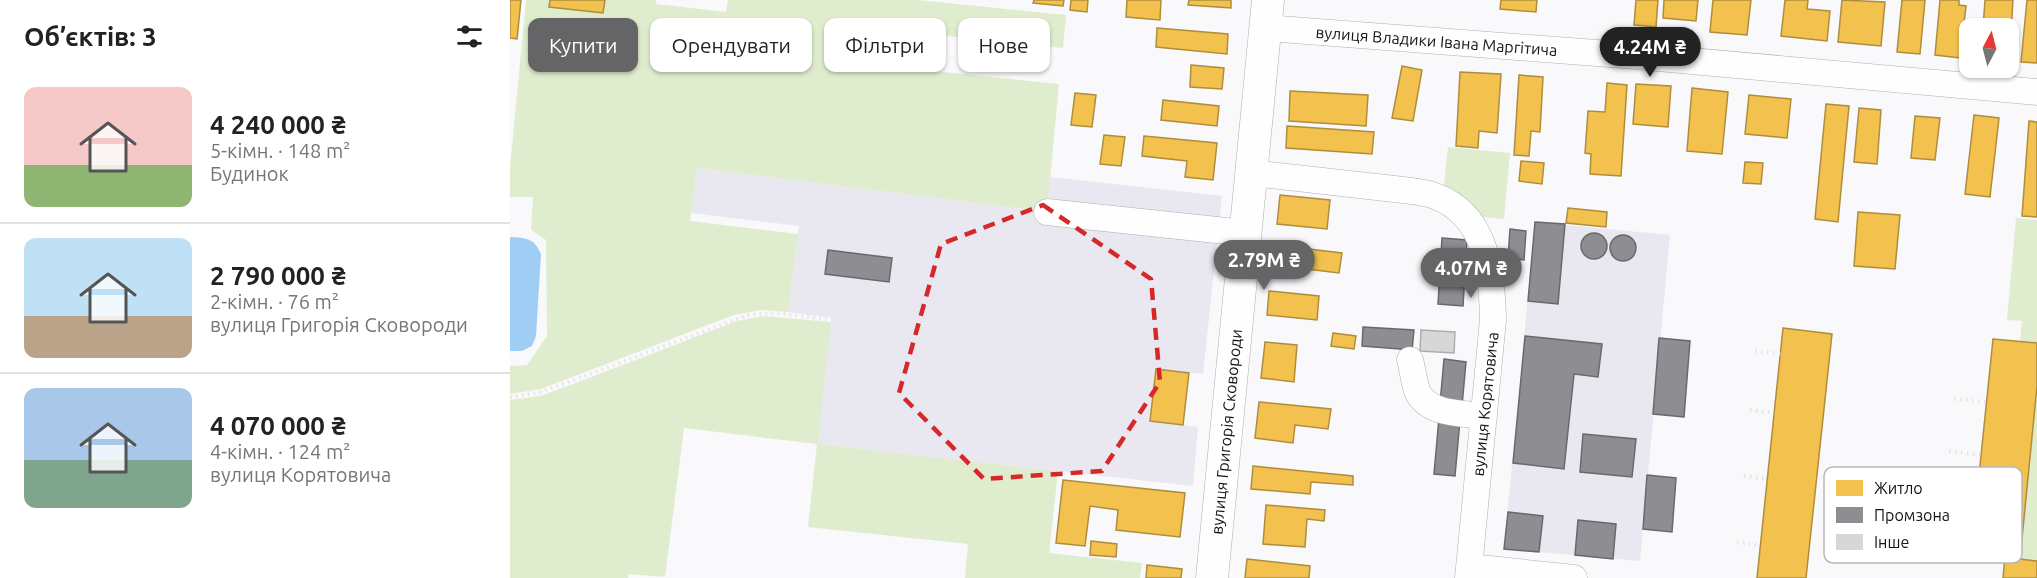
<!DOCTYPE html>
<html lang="uk">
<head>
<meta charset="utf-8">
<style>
  :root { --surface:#fff; --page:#f6f6f6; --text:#222; --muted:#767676; --line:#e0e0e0; --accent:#656466 }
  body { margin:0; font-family:Ubuntu,sans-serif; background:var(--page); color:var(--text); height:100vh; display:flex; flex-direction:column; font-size:22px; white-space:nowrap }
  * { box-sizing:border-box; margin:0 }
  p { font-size:20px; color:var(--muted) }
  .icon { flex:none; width:33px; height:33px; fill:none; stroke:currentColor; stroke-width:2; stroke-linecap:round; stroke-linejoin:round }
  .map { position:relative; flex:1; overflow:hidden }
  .panel { display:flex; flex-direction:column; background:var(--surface); width:510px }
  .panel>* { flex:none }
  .top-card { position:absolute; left:18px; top:18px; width:570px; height:54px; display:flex; gap:12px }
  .needle { width:39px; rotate:7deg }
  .fabs { position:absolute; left:1449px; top:18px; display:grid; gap:12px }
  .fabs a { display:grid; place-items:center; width:60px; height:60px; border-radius:12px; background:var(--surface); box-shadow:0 2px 4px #0004; font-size:30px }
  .price { position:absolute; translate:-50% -51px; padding:0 14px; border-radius:21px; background:var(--accent); color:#fff; font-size:20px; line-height:39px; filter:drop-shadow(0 2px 3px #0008) }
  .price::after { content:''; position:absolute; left:50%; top:36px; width:18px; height:14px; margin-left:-9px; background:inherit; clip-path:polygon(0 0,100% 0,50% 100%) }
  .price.current { background:#222; color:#fff }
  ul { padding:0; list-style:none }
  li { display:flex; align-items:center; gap:18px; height:150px; padding:0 24px }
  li+li { border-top:2px solid var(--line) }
  li span { display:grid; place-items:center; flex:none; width:168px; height:120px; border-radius:12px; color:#555 }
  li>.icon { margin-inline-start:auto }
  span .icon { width:72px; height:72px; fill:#fffc; stroke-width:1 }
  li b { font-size:26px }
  h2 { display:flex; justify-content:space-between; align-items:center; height:72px; padding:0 24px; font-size:26px }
  .pill { padding:0 21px; border-radius:12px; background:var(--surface); box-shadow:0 2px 4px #0004; font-size:21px; line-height:54px }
  .pill.current { background:var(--accent); color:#fff }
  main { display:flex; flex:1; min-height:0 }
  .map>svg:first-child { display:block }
  .built { fill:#e9e7ef }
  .green { fill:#dfedce }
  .water { fill:#9fcdf3 }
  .homes { fill:#f2c14e; stroke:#b08d3d; stroke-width:1.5 }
  .industry { fill:#8d8d92; stroke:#69696d; stroke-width:1.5 }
  .building { fill:#d8d7d8; stroke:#aeadae; stroke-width:1.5 }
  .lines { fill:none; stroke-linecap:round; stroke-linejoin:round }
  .minor-casing { stroke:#afafb1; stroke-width:27 }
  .major-casing { stroke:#afafb1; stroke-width:33 }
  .path { stroke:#e4e4e5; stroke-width:4; stroke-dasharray:1.5 4.5; stroke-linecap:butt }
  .minor { stroke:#fefefe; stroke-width:26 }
  .major { stroke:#fefefe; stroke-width:32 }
  .marked { fill:none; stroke:#d62828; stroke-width:4.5; stroke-dasharray:12 8; stroke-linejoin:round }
  .labels { text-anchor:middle; stroke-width:6; stroke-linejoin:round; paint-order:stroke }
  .street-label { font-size:16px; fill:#151416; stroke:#fff }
  .key { fill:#fff; stroke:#b9b8b9; stroke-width:1.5 }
  .key-label { font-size:16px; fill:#151416 }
</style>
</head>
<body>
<main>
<section class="panel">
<h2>Об’єктів: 3<svg class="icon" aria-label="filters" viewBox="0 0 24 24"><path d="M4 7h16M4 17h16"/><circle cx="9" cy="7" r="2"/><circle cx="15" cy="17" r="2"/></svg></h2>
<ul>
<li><span style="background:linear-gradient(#f6c9c9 65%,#8fb573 0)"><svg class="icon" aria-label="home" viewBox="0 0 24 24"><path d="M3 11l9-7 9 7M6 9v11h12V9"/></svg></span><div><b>4 240 000 ₴</b><p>5-кімн. · 148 m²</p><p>Будинок</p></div></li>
<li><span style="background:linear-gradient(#bfe0f5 65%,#b9a48a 0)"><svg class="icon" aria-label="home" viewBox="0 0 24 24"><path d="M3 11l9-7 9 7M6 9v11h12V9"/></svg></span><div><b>2 790 000 ₴</b><p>2-кімн. · 76 m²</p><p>вулиця Григорія Сковороди</p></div></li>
<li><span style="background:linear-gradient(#a9c7e8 60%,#7fa58c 0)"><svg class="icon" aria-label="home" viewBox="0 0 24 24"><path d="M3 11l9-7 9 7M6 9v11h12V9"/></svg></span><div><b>4 070 000 ₴</b><p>4-кімн. · 124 m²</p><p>вулиця Корятовича</p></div></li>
</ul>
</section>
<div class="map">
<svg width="1527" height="578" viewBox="0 0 1527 578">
  <rect width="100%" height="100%" fill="#f9f8fb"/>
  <g class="built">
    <polygon points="187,168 537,212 540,177 712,196 693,374 646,369 640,420 688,427 683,486 308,444 321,318 278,312 289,226 181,213"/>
    <polygon points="1025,222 1160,235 1130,561 994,549"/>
  </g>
  <g class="green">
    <polygon points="16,0 40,0 93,13 95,0 146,0 146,4 216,12 218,0 407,0 556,15 553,48 398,32 395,68 549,84 537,212 187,168 180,221 288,234 278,312 251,310 224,315 31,389 0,394 0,366 17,365 37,336 36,240 21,230 23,197 0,197 0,167"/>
    <polygon points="938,147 1000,153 994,219 972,217 934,185"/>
    <polygon points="1506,218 1527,220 1527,343 1510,342 1512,321 1497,320"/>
    <polygon points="253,316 321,322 308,444 548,471 539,553 632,563 630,578 455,578 458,544 298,527 307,444 174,428 155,577 119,574 118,578 0,578 0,400 30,396 66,383 227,321"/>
    <polygon points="1527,386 1527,561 1510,559"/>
  </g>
  <path class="water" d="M0 237C17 238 24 238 31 254L26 336 22 346 12 351H0Z"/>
  <g class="homes">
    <polygon points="0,0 11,0 7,39 0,38"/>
    <polygon points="40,0 95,0 93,13 39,7"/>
    <polygon points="524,0 554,0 553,6 523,3"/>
    <polygon points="561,0 578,0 577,12 560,10"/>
    <polygon points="617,0 651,0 650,20 616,17"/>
    <polygon points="679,0 721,0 721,8 678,5"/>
    <polygon points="991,0 1027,0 1026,12 990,9"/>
    <polygon points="1126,0 1148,0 1146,27 1124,25"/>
    <polygon points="1154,0 1188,0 1186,21 1153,18"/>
    <polygon points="1203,0 1241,0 1237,35 1200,32"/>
    <polygon points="1275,0 1298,0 1297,9 1320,11 1317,41 1271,36"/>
    <polygon points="1332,0 1375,2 1371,46 1328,42"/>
    <polygon points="1392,0 1415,0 1410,54 1387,52"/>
    <polygon points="1430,0 1449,0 1449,5 1456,6 1450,58 1425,55"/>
    <polygon points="1475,0 1503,0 1499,61 1498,28 1473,28"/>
    <polygon points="1517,0 1527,0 1527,63 1511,62"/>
    <polygon points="647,28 718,34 717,54 646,47"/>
    <polygon points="681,65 714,68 712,89 680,87"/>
    <polygon points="892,66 912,70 903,121 882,118"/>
    <polygon points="950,72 991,74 987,133 969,131 968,148 946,146"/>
    <polygon points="1009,75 1033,77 1030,132 1021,131 1019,156 1004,155"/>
    <polygon points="1097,83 1117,85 1111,176 1080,174 1081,154 1075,153 1078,111 1095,112"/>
    <polygon points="1126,84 1161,86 1158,127 1123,124"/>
    <polygon points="1182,88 1218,92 1212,154 1177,151"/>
    <polygon points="780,91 858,95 856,126 779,121"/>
    <polygon points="565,93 586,95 582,127 561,125"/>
    <polygon points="1239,95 1281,99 1277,138 1235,134"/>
    <polygon points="653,100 709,106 707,126 651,120"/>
    <polygon points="1316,104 1339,106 1328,222 1305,219"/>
    <polygon points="1349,108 1371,110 1367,164 1344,162"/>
    <polygon points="1464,115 1489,118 1480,197 1455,194"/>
    <polygon points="1405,116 1430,118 1425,160 1401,158"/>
    <polygon points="1519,121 1527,122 1527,217 1512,216"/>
    <polygon points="777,126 864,132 862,154 776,148"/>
    <polygon points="594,135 615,137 611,166 590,164"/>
    <polygon points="634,136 707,143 703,180 675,177 677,161 632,156"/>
    <polygon points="1011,161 1034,163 1032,184 1009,181"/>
    <polygon points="1235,162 1253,163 1251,184 1233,183"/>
    <polygon points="770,195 820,200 817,229 767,224"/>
    <polygon points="1058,208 1097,212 1096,227 1056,223"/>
    <polygon points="1348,212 1390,215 1385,269 1344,266"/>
    <polygon points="765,245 832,253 829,273 763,265"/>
    <polygon points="759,291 809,296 807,320 757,315"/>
    <polygon points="1273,328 1322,334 1296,578 1247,578"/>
    <polygon points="823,333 846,336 844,349 821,346"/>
    <polygon points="1483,339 1527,343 1527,386 1510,559 1527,561 1527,578 1493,578 1495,556 1461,553"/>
    <polygon points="755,342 787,345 784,382 751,378"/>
    <polygon points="646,369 679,373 673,425 640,421"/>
    <polygon points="749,402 821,409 818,429 785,425 783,443 745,438"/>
    <polygon points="743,466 843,476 843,485 801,482 800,494 741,489"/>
    <polygon points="553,480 675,493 670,537 606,530 608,510 580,506 575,546 546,543"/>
    <polygon points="756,505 815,510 814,521 797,519 795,547 753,544"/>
    <polygon points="581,541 607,544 606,557 580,555"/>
    <polygon points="737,559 800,566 799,578 735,578"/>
    <polygon points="637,565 672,569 671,578 636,578"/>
  </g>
  <g class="industry">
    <polygon points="1025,222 1055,224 1048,304 1018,301"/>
    <polygon points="1000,229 1016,231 1014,260 998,258"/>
    <circle cx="1084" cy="246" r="13"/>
    <circle cx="1113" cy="248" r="13"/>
    <polygon points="932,238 957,240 953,306 928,304"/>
    <polygon points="318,250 382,258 379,282 315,274"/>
    <polygon points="853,327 904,330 902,350 852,346"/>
    <polygon points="1015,336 1092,344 1088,377 1064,374 1054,469 1003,463"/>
    <polygon points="1149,338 1180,341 1174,417 1143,414"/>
    <polygon points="934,359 956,362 952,406 930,404"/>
    <polygon points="929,418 950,420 945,476 924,474"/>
    <polygon points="1073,434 1126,439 1122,477 1070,472"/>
    <polygon points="1137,475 1166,478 1162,532 1133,529"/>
    <polygon points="998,512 1033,516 1029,552 994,549"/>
    <polygon points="1068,520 1106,524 1103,559 1065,555"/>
  </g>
  <polygon class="building" points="911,330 945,332 944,353 910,351"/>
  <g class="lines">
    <g class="minor-casing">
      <g id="minor">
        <path id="s1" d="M756 28 1126 56 1527 92"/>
        <path d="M742 173 902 191C909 192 918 193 925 196 977 215 982 273 983 320L958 578"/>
        <polyline points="537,212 735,233"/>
        <path d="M900 360C903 370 904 384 908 393 920 415 952 413 974 416"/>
        <polyline points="960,567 1064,578"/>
      </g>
    </g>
    <g class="major-casing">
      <g id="major">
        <path id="s2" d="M702 578 758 0"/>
      </g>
    </g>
    <g class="path">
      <polyline points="1245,351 1271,354"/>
      <polyline points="0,397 28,393 42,388 238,315 265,313 321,320"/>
      <polyline points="1444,399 1476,402"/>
      <polyline points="1240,410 1264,413"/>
      <polyline points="1439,451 1471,455"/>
      <polyline points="1234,476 1257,479"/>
      <polyline points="1433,509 1465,512"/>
      <polyline points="1227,542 1250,545"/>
    </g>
    <use href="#minor" class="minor"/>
    <use href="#major" class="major"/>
  </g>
  <path class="marked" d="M533 205 641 279 650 382 592 471 474 479 389 393 431 244Z"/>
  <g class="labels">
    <g class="street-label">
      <text dy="6" stroke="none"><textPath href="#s1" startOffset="171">вулиця Владики Івана Маргітича</textPath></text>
      <text transform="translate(975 404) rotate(-84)" y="6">вулиця Корятовича</text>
      <text dy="6" stroke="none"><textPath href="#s2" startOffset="147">вулиця Григорія Сковороди</textPath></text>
    </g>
  </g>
  <rect x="1314" y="467" width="198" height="96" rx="9" class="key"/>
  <rect x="1326" y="480" width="27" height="16" fill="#f2c14e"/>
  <rect x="1326" y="507" width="27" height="16" fill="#8d8d92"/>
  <rect x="1326" y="534" width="27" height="16" fill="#d8d7d8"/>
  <g class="key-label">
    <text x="1364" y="494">Житло</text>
    <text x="1364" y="521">Промзона</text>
    <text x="1364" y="548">Інше</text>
  </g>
</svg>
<div class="fabs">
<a><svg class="needle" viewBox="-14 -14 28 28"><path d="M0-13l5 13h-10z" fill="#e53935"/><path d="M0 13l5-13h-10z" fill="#767676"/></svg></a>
</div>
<b class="price current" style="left:1140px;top:78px">4.24M ₴</b>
<b class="price" style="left:754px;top:291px">2.79M ₴</b>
<b class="price" style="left:961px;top:299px">4.07M ₴</b>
<div class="top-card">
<a class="pill current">Купити</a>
<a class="pill">Орендувати</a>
<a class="pill">Фільтри</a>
<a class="pill">Нове</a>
</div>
</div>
</main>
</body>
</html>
